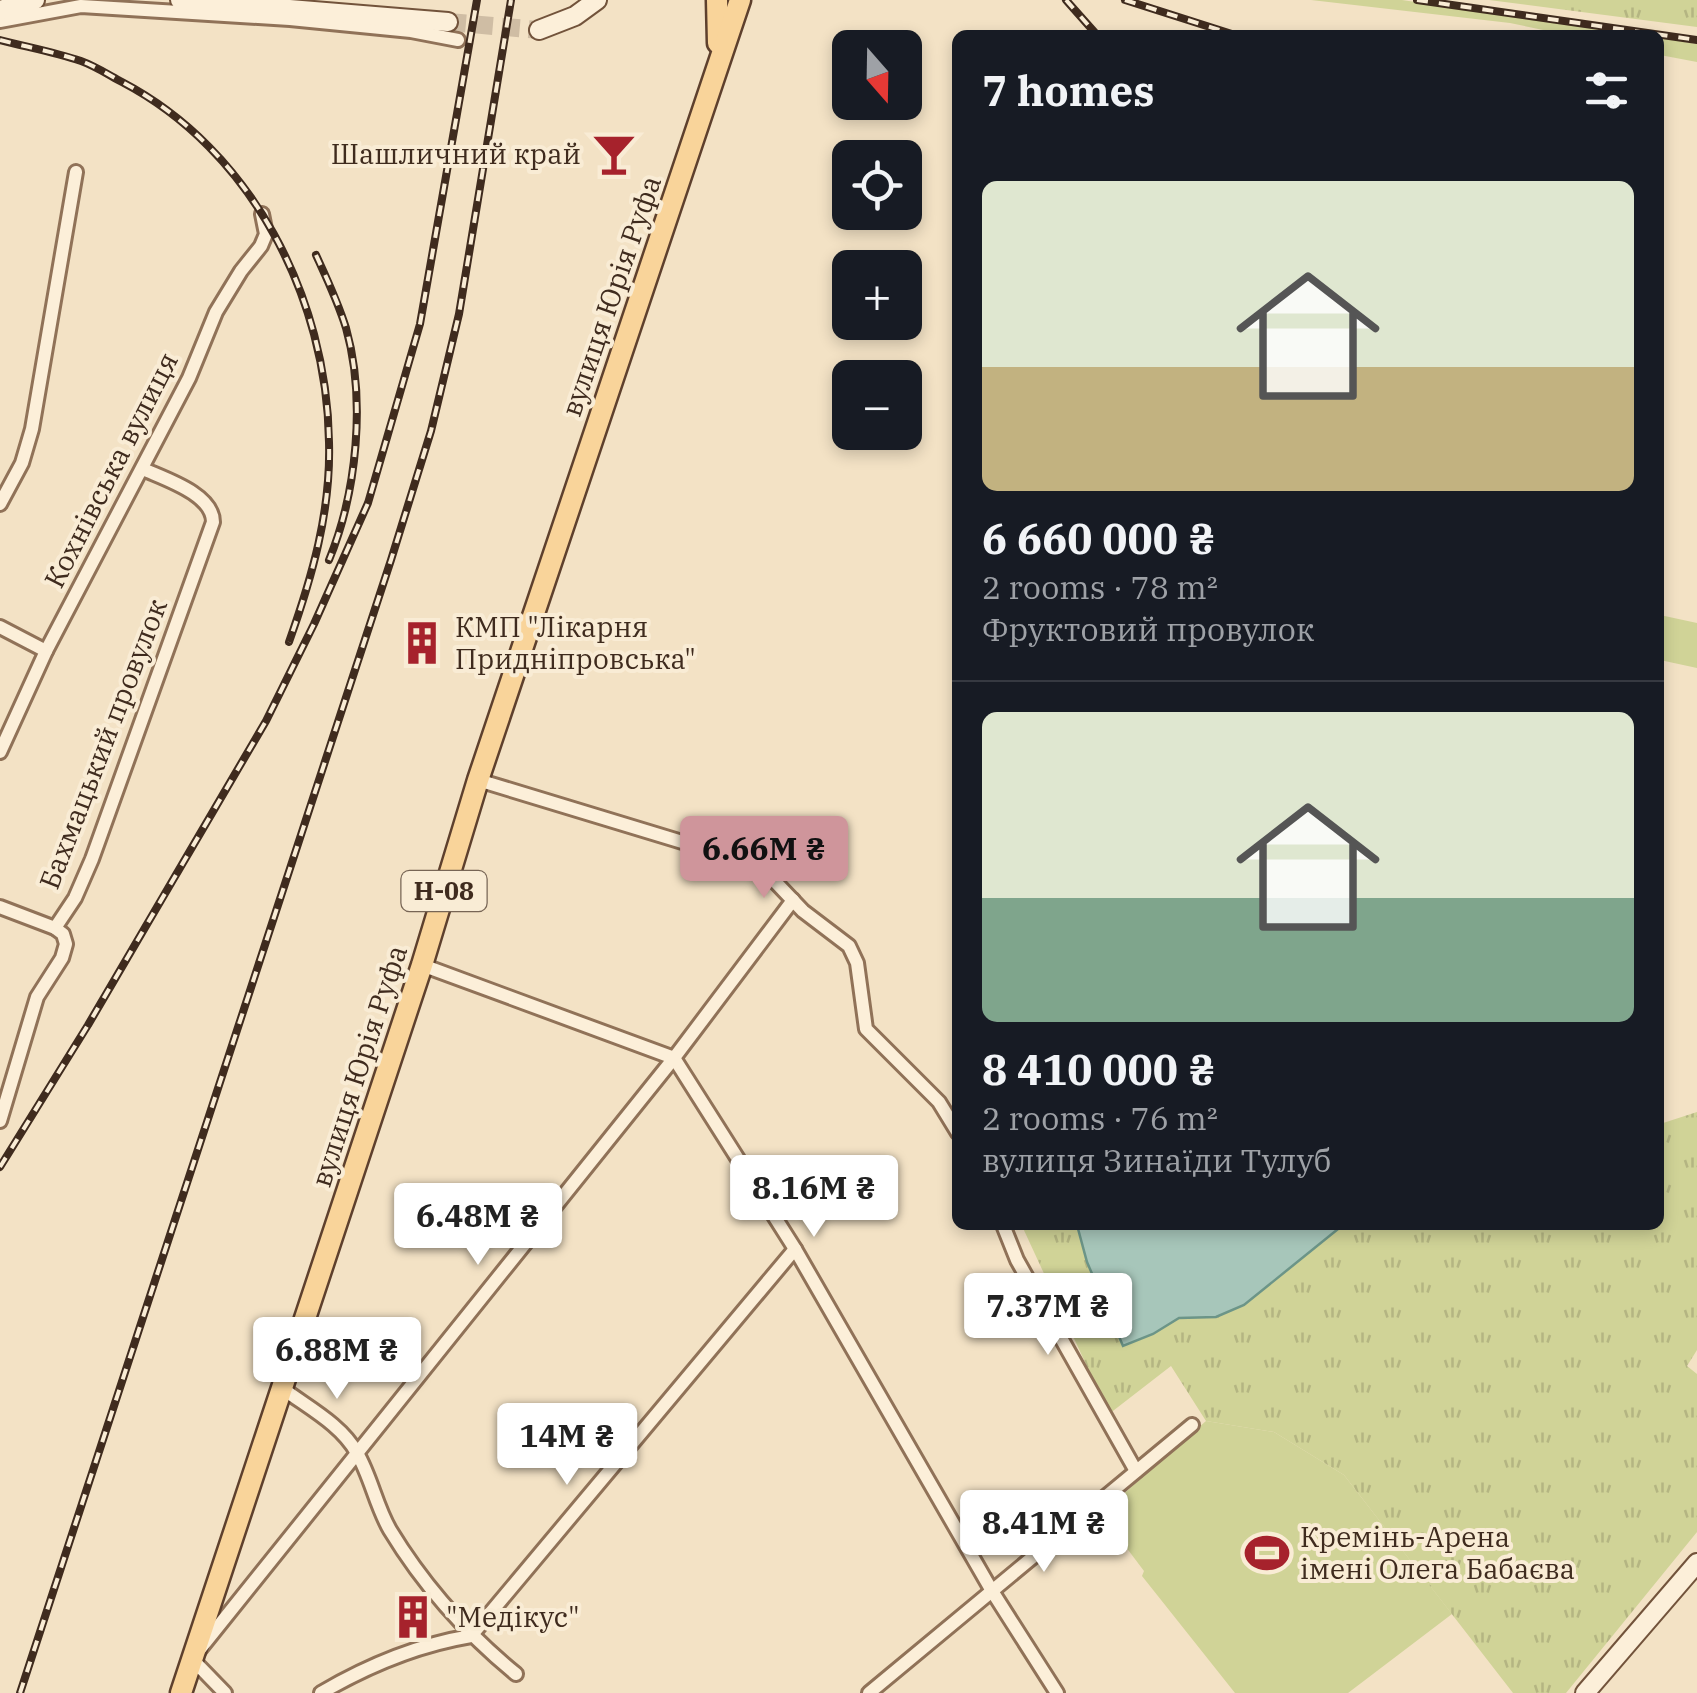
<!DOCTYPE html>
<html lang="en">
<head>
<meta charset="utf-8">
<style>
  :root { --surface:#171b24; --page:#20242c; --text:#f1f3f6; --muted:#9ea1a6; --line:#363941; --accent:#cf959b }
  body { margin:0; font-family:"IBM Plex Serif",serif; background:var(--page); color:var(--text); height:100vh; display:flex; flex-direction:column; font-size:38px; white-space:nowrap }
  * { box-sizing:border-box; margin:0 }
  p { font-size:32px; color:var(--muted) }
  .icon { flex:none; width:55px; height:55px; fill:none; stroke:currentColor; stroke-width:2; stroke-linecap:round; stroke-linejoin:round }
  .map { position:relative; flex:1; overflow:hidden }
  .side { position:absolute; left:952px; top:30px; width:712px; height:1200px; display:flex; flex-direction:column; background:var(--surface); border-radius:15px; box-shadow:0 5px 15px #0003 }
  .side>* { flex:none }
  .needle { width:65px; rotate:160deg }
  .tools { position:absolute; left:832px; top:30px; display:grid; gap:20px }
  .tools a { display:grid; place-items:center; width:90px; height:90px; border-radius:15px; background:var(--surface); box-shadow:0 5px 15px #0003; font-size:50px }
  .price { position:absolute; translate:-50% -85px; padding:0 22px; border-radius:10px; background:#fff; color:#222; font-size:32px; line-height:65px; filter:drop-shadow(0 2px 5px #0008) }
  .price::after { content:''; position:absolute; left:50%; top:60px; width:30px; height:22px; margin-left:-15px; background:inherit; clip-path:polygon(0 0,100% 0,50% 100%) }
  .price.selected { background:var(--accent); color:#111 }
  ul { padding:0; list-style:none }
  li { display:grid; align-content:center; gap:20px; height:530px; padding:0 30px }
  li+li { border-top:2px solid var(--line) }
  li span { display:grid; place-items:center; height:310px; border-radius:15px; color:#555 }
  li>.icon { margin-inline-start:auto }
  span .icon { width:180px; height:180px; fill:#fffc; stroke-width:1 }
  li b { font-size:42px }
  h2 { display:flex; justify-content:space-between; align-items:center; height:120px; padding:0 30px; font-size:42px }
  .map>svg:first-child { display:block }
  .grass { fill:#d0d397 }
  .park { fill:url(#park-tufts) }
  .water { fill:#a7c6ba; stroke:#6c9588; stroke-width:2.5 }
  .lines { fill:none; stroke-linecap:round; stroke-linejoin:round }
  .secondary-tunnel { stroke:#cfbda4; stroke-width:18; stroke-dasharray:18 9; stroke-linecap:butt }
  .street-casing { stroke:#907258; stroke-width:18 }
  .secondary-casing { stroke:#72533b; stroke-width:22 }
  .primary-casing { stroke:#5e402d; stroke-width:25 }
  .street { stroke:#fcefd9; stroke-width:12 }
  .secondary { stroke:#fcefd9; stroke-width:18 }
  .primary { stroke:#f9d49a; stroke-width:20 }
  .rail-casing { stroke:#3f2b1e; stroke-width:8 }
  .rail { stroke:#f9ecd5; stroke-width:4; stroke-dasharray:11; stroke-linecap:butt }
  .labels { text-anchor:middle; stroke-width:8; stroke-linejoin:round; paint-order:stroke }
  .shield { fill:#f9ecd5; stroke:#776555; stroke-width:2.5 }
  .shield-label { font-size:25px; font-weight:bold; fill:#3f2b1e }
  .poi-label { font-size:28px; fill:#3f2b1e; stroke:#f9ecd5; text-anchor:start }
  .street-label { font-size:28px; fill:#3f2b1e; stroke:#f9ecd5 }
</style>
</head>
<body>
<div class="map">
<svg width="1697" height="1693" viewBox="0 0 1697 1693">
  <defs>
    <pattern id="park-tufts" width="24" height="20" patternUnits="userSpaceOnUse" patternTransform="scale(2.5)"><rect width="24" height="20" fill="#d0d397"/><path d="M3 7l-1-3M5 7V3M7 7l1-3M15 17l-1-3M17 17v-4M19 17l1-3" fill="none" stroke="#b4b582"/></pattern>
  </defs>
  <rect width="100%" height="100%" fill="#f3e2c5"/>
  <g class="grass">
    <polygon points="1311,0 1402,0 1640,35 1567,35 1510,23"/>
    <polygon points="1660,38 1697,44 1697,62 1660,55"/>
    <polygon points="1660,615 1697,623 1697,668 1660,660"/>
    <polygon points="1206,1421 1274,1432 1344,1475 1452,1614 1348,1693 1235,1693 1142,1576 1144,1571 1101,1514"/>
  </g>
  <g class="park">
    <polygon points="1489,0 1697,0 1697,27"/>
    <polygon points="1697,1112 1697,1350 1687,1366 1697,1374 1697,1532 1566,1693 1513,1693 1344,1475 1274,1432 1206,1421 1171,1366 1109,1414 1022,1226 1660,1225 1660,1124"/>
  </g>
  <polygon class="water" points="1077,1225 1343,1225 1244,1305 1216,1317 1179,1318 1153,1334 1123,1346 1087,1262"/>
  <g class="lines">
    <polyline class="secondary-tunnel" points="448,22 539,30"/>
    <g class="street-casing">
      <g id="street">
        <polyline points="0,21 81,6 290,19 411,31 458,40"/>
        <polyline points="0,504 22,463 32,429 76,172"/>
        <polyline points="0,627 46,651"/>
        <polyline points="0,752 46,651 189,378 216,312 241,271 261,246 266,234 262,214"/>
        <polyline points="478,780 725,855 765,871 803,911 849,946 857,963 866,1029 939,1102 958,1133"/>
        <polyline points="0,907 55,928"/>
        <polyline points="422,965 674,1058 795,1249 992,1591 1057,1693"/>
        <path d="M0 1121 37 997 62 958 66 944 63 934 55 928 75 898 92 859 213 522C213 494 165 479 143 469"/>
        <polyline points="1003,1225 1017,1260 1136,1471"/>
        <path d="M282 1388C307 1407 341 1424 357 1453 371 1477 376 1506 390 1530 424 1586 466 1633 516 1674"/>
        <polyline points="225,1693 192,1659 674,1058 793,900"/>
        <path d="M321 1693C367 1666 417 1645 471 1636L795 1249"/>
        <polyline points="869,1693 1192,1425"/>
      </g>
    </g>
    <g class="secondary-casing">
      <g id="secondary">
        <polyline points="180,0 448,22"/>
        <polyline points="0,10 35,0"/>
        <polyline points="539,30 575,16 597,0"/>
        <polyline points="1585,1693 1697,1563"/>
      </g>
    </g>
    <g class="primary-casing">
      <g id="primary">
        <polyline points="717,0 718,43"/>
        <polyline points="181,1693 422,965 478,780 740,0"/>
      </g>
    </g>
    <use href="#street" class="street"/>
    <use href="#secondary" class="secondary"/>
    <use href="#primary" class="primary"/>
    <g class="rail-casing">
      <g id="rail">
        <polyline points="1066,0 1097,35"/>
        <polyline points="1125,0 1235,35"/>
        <polyline points="1417,0 1697,40"/>
        <path d="M0 40C27 47 55 52 81 61 95 66 109 75 122 82 252 150 327 298 329 442 331 512 312 577 289 642"/>
        <path d="M316 255C327 279 338 302 346 328 366 399 357 492 329 560"/>
        <polyline points="0,1167 88,1025 266,721 314,624 368,503 420,324 477,0"/>
        <polyline points="20,1693 391,560 431,431 459,314 511,0"/>
      </g>
    </g>
    <use href="#rail" class="rail"/>
  </g>
  <defs>
    <g id="bar-bare" transform="scale(3.45)"><path d="M-6-5H6L.8 .8V4.5H3.5V6h-7V4.5H-.8V.8Z" fill="#a6222c" stroke="#f9ecd5" stroke-width="2.5" paint-order="stroke"/></g>
    <g id="building-bare" transform="scale(3.45)"><path d="M-4-6H4V6H1V3H-1V6H-4ZM-2.5-4.3h1.7v1.8h-1.7ZM.8-4.3h1.7v1.8H.8ZM-2.5-1h1.7V.8h-1.7ZM.8-1h1.7V.8H.8Z" fill="#a6222c" stroke="#f9ecd5" stroke-width="2.5" paint-order="stroke"/></g>
    <g id="stadium-bare" transform="scale(3.45)"><path d="M0-5a6.5 5 0 1 0 0 10a6.5 5 0 1 0 0-10ZM-3.5-1.8h7v3.6h-7Z" fill="#a6222c" stroke="#f9ecd5" stroke-width="2.5" paint-order="stroke"/></g>
  </defs>
  <g fill-rule="evenodd">
    <use href="#bar-bare" x="614" y="154"/>
    <use href="#building-bare" x="422" y="643"/>
    <use href="#stadium-bare" x="1267" y="1553"/>
    <use href="#building-bare" x="413" y="1617"/>
  </g>
  <g class="labels">
    <rect class="shield" x="401.5" y="871" width="85" height="40" rx="8"/>
    <g class="shield-label">
      <text x="444" y="900">Н-08</text>
    </g>
    <g class="poi-label">
      <text x="581" y="164" text-anchor="end">Шашличний край</text>
      <text x="455" y="637">КМП "Лікарня<tspan x="455" dy="32">Придніпровська"</tspan></text>
      <text x="1300" y="1547">Кремінь-Арена<tspan x="1300" dy="32">імені Олега Бабаєва</tspan></text>
      <text x="446" y="1627">"Медікус"</text>
    </g>
    <g class="street-label">
      <text transform="translate(611 296) rotate(-71)" y="10">вулиця Юрія Руфа</text>
      <text transform="translate(111 470) rotate(-63)" y="10">Кохнівська вулиця</text>
      <text transform="translate(103 744) rotate(-69)" y="10">Бахмацький провулок</text>
      <text transform="translate(359 1066) rotate(-72)" y="10">вулиця Юрія Руфа</text>
    </g>
  </g>
</svg>
<div class="tools">
<a><svg class="needle" viewBox="-14 -14 28 28"><path d="M0-13l5 13h-10z" fill="#e53935"/><path d="M0 13l5-13h-10z" fill="#9ea1a6"/></svg></a>
<a><svg class="icon" aria-label="locate" viewBox="0 0 24 24"><circle cx="12" cy="12" r="6"/><path d="M12 2v4M12 18v4M2 12h4M18 12h4"/></svg></a>
<a>+</a>
<a>−</a>
</div>
<b class="price selected" style="left:764px;top:901px">6.66M ₴</b>
<b class="price" style="left:814px;top:1240px">8.16M ₴</b>
<b class="price" style="left:478px;top:1268px">6.48M ₴</b>
<b class="price" style="left:1048px;top:1358px">7.37M ₴</b>
<b class="price" style="left:337px;top:1402px">6.88M ₴</b>
<b class="price" style="left:567px;top:1488px">14M ₴</b>
<b class="price" style="left:1044px;top:1575px">8.41M ₴</b>
<section class="side">
<h2>7 homes<svg class="icon" aria-label="filters" viewBox="0 0 24 24"><path d="M4 7h16M4 17h16"/><circle cx="9" cy="7" r="2"/><circle cx="15" cy="17" r="2"/></svg></h2>
<ul>
<li><span style="background:linear-gradient(#dfe7d0 60%,#c2b280 0)"><svg class="icon" aria-label="home" viewBox="0 0 24 24"><path d="M3 11l9-7 9 7M6 9v11h12V9"/></svg></span><div><b>6 660 000 ₴</b><p>2 rooms · 78 m²</p><p>Фруктовий провулок</p></div></li>
<li><span style="background:linear-gradient(#dfe7d0 60%,#7fa58c 0)"><svg class="icon" aria-label="home" viewBox="0 0 24 24"><path d="M3 11l9-7 9 7M6 9v11h12V9"/></svg></span><div><b>8 410 000 ₴</b><p>2 rooms · 76 m²</p><p>вулиця Зинаїди Тулуб</p></div></li>
</ul>
</section>
</div>
</body>
</html>
